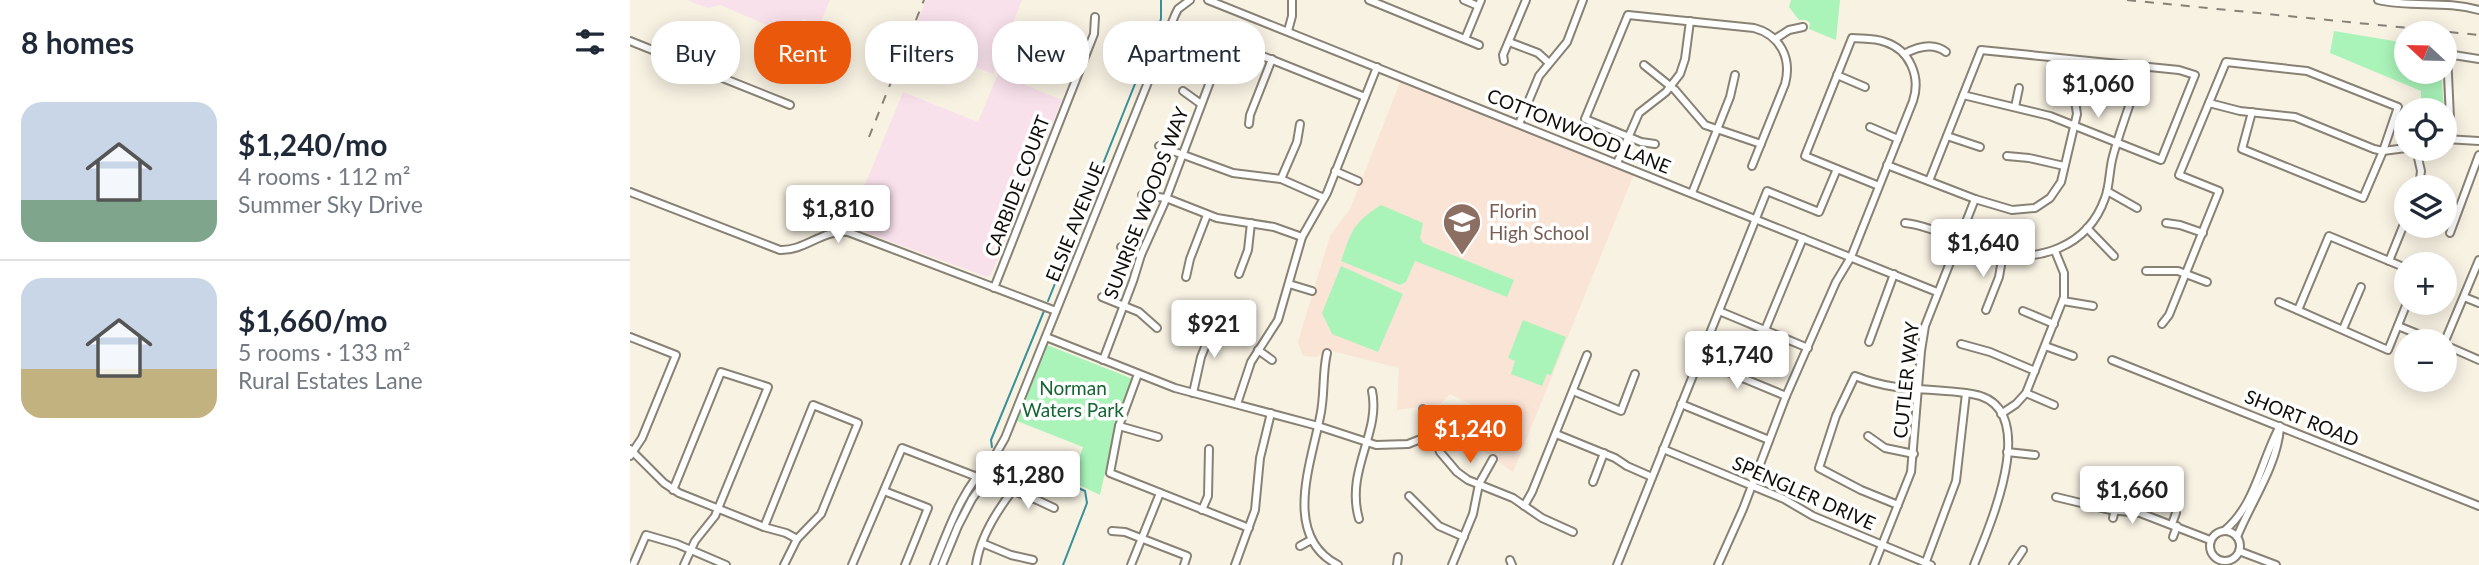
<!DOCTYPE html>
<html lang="en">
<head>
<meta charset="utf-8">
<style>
  :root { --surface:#fff; --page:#f2f2f3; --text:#1f2937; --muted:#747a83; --line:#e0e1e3; --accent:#ea580c }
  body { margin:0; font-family:Lato,sans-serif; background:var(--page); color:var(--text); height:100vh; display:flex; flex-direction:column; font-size:26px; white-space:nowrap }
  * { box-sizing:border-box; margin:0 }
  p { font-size:23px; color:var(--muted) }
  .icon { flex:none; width:38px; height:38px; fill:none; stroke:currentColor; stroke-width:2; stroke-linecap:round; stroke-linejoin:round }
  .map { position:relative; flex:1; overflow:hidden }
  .side { display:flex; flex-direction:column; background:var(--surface); width:630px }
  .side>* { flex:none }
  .top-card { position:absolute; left:21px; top:21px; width:665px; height:63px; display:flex; gap:14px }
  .needle { width:46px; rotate:292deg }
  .buttons { position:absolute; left:1764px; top:21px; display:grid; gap:14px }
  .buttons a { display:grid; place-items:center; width:63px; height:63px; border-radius:50%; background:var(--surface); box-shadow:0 4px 18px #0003; font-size:35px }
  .price { position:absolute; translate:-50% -60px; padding:0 16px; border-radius:7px; background:#fff; color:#222; font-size:23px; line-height:46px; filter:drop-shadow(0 2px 4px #0008) }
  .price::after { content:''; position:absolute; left:50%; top:42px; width:21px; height:16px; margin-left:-10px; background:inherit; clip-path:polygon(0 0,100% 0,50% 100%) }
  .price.selected { background:var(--accent); color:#fff }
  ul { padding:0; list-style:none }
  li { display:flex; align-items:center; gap:21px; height:175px; padding:0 21px }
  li+li { border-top:2px solid var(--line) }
  li span { display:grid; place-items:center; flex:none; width:196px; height:140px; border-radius:21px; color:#555 }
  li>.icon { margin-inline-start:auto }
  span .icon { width:84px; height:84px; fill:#fffc; stroke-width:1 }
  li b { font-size:30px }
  h2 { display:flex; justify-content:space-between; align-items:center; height:84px; padding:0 21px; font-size:30px }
  .chip { padding:0 24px; border-radius:28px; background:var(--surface); box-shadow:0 4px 18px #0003; font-size:24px; line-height:63px }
  .chip.selected { background:var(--accent); color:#fff }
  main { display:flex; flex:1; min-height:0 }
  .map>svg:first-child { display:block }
  .industrial { fill:#f9e1eb }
  .education { fill:#f9e4d6 }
  .green { fill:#aaf4ba }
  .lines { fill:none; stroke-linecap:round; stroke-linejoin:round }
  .stream { stroke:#39909a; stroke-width:2 }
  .minor-casing { stroke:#888275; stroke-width:10 }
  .minor { stroke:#fff; stroke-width:6 }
  .rail { stroke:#868278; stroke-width:2; stroke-dasharray:9 9; stroke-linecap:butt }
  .labels { text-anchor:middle; stroke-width:7; stroke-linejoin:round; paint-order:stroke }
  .street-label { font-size:19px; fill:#100e09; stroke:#fff }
  .education-label { font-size:19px; fill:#785e54; stroke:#fff; text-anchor:start }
  .park-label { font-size:19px; fill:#136531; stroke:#fff }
</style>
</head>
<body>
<main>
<section class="side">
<h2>8 homes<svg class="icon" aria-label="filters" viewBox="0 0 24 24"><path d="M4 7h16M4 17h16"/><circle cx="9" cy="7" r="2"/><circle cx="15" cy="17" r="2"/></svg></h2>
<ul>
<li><span style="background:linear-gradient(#c9d6e8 70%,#7fa58c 0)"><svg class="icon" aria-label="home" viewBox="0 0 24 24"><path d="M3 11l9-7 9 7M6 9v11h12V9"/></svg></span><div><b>$1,240/mo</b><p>4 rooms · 112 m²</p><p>Summer Sky Drive</p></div></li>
<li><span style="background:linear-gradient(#c9d6e8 65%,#c2b280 0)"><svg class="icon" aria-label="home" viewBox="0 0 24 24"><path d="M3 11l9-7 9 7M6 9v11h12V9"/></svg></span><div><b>$1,660/mo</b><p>5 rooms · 133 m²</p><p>Rural Estates Lane</p></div></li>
</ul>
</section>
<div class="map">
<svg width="1849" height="565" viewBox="0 0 1849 565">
  <rect width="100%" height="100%" fill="#f8f2e3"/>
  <g class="industrial">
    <polygon points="57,0 200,0 189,26 173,19 165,37 90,5 78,8"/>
    <polygon points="296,0 392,0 363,74 280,41"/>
    <polygon points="368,74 432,100 361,275 357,277 218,226 273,92 348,122"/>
  </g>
  <polygon class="education" points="771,80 1004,174 883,472 843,444 849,436 854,411 820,394 810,404 767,410 769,368 702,351 686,357 673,356 668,342 700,236 720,209"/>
  <g class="green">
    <polygon points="1161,0 1210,0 1206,40 1179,29 1180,23 1176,20 1169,20 1159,7"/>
    <polygon points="1704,31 1776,43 1776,72 1811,72 1814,110 1791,110 1791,91 1700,53"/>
    <path d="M751 205 793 223 790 238 793 243 884 280 877 297 785 261 776 282 770 285 711 261C722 230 723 223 751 205Z"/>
    <polygon points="711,266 773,294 748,352 702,334 692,313"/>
    <polygon points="893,320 936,337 921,375 917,374 912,386 881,374 885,361 878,358"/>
    <polygon points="417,345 503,379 482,441 470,495 441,481 453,447 387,421"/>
  </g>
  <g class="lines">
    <g class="stream">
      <polyline points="418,301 531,19 531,0"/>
      <polyline points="362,447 361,440 414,311"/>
      <polyline points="375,455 455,491 457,503 433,565"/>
    </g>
    <g class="minor-casing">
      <g id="minor">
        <polyline points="578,0 1307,292"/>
        <polyline points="739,0 849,45"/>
        <polyline points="834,0 848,6"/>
        <path d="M1748 0C1783 8 1814 0 1849 10"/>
        <polyline points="658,31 662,16 662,0"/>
        <polyline points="574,39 600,43 735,97"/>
        <polyline points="835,39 851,0"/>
        <polyline points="1145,39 1159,30 1173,27"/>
        <polyline points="0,41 160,105"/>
        <polyline points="879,42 908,53 919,63"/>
        <path d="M1274 54C1287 47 1303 42 1316 52"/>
        <polyline points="874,61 873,55 896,0"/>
        <polyline points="1014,65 1045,90 1075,125 1131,144"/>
        <polyline points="1207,75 1235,87"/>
        <polyline points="553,91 571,104"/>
        <polyline points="1579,103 1610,111 1665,117 1744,149 1753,151 1776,148"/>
        <polyline points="1385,107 1389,88"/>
        <polyline points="619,124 620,115 642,59"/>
        <polyline points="889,124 909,76 937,42 953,0"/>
        <polyline points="1240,127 1268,139"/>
        <polyline points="1317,136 1350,147"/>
        <polyline points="1815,139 1849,141"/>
        <polyline points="1821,139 1817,54 1849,59"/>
        <path d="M1025 144 1011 142 955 119 998 15 1124 28C1150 35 1162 58 1155 84L1122 166"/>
        <polyline points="529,146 603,173 651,179 694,198"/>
        <polyline points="1786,149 1791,171 1789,187"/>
        <polyline points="1377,156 1399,158 1434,166"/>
        <polyline points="987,163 1009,113 1036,92 1050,74 1055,59 1060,21"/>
        <polyline points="1257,165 1345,199 1382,210 1405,208 1420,198 1431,182 1447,114 1444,94"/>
        <polyline points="705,171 728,181"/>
        <polyline points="651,179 667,142 670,124"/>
        <polyline points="1299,181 1351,50 1549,70 1565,75 1531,160 1420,116 1333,95"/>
        <polyline points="1477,191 1507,208"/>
        <path d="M0 192 150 250C175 251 193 229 218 232L426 311"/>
        <polyline points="1062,193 1100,97 1105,75"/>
        <polyline points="512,195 536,198 587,218 644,227 672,237"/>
        <path d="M1275 223C1300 225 1335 245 1361 252 1408 264 1458 247 1475 198 1480 185 1479 170 1483 156 1488 137 1495 119 1501 100"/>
        <polyline points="1536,223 1550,225 1573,233"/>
        <polyline points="1457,228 1484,256"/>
        <polyline points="1820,233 1849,155"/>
        <polyline points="491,247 511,255"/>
        <polyline points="1759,261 1776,219"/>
        <polyline points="1516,271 1548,271 1577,282"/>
        <polyline points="609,274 618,250 621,223"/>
        <polyline points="556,277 560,259 577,215"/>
        <polyline points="659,284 682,291"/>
        <polyline points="364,288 464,34 465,17"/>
        <polyline points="472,297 509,312 527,328"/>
        <polyline points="1834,297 1849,303"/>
        <polyline points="1433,301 1463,306"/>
        <polyline points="1649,302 1758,350 1777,303"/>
        <polyline points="1356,310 1369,277 1373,254"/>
        <polyline points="1668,310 1699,236 1776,268"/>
        <polyline points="1089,311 1178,348"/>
        <polyline points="1393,311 1424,324"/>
        <polyline points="1532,324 1539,315 1589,191 1549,175 1596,62 1677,71 1768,107 1753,151 1733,198 1612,149 1622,112"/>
        <polyline points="1768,326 1805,341"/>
        <polyline points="1713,329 1731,287"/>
        <polyline points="1135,330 1173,238"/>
        <polyline points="0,337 46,355 12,438 0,456"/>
        <polyline points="416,337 545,388 688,426 746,445 778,444 824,426"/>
        <polyline points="1815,341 1849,260"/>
        <polyline points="1239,342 1264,274"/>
        <polyline points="1331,344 1360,352 1405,371"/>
        <polyline points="1815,345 1849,360"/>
        <polyline points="1415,346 1443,356"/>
        <polyline points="628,350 642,360"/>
        <path d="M697 353C692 374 695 396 690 417 681 464 652 536 708 565"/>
        <polyline points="473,360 503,281 511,255 534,204 595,42"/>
        <polyline points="1069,360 1156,396"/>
        <polyline points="1482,360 1849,506"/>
        <polyline points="508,374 489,426 480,473 619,528"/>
        <polyline points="943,391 991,411 1005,374"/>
        <polyline points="563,393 571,357 585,322"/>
        <polyline points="1396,393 1424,405"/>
        <polyline points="607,404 621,362 648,320 672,237 697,193 747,67"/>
        <polyline points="1051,404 1139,440"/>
        <polyline points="793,409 810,452 827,472 838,480 883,498 912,518 943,532"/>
        <polyline points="1371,414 1386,404 1396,393 1434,297 1434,273 1425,251"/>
        <polyline points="489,426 528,437"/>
        <polyline points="926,434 985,458 997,466 1022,477"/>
        <polyline points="1238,436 1255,448 1284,454"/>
        <polyline points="0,449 34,483 49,493 134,527 156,533 167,539"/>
        <polyline points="1033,449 1154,499 1183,516 1301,565"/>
        <polyline points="1377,452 1405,455"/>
        <polyline points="963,482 974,453"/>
        <polyline points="43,490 91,372 138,387 85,516 65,541 54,565"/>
        <polyline points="254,491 298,508 275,565"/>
        <polyline points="779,496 809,526 834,537"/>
        <polyline points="1426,497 1480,510 1510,513 1580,540"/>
        <path d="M1268 505 1231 490 1189 468 1206 416 1225 376C1267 393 1299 387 1342 394 1414 405 1359 527 1344 565"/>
        <polyline points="894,506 902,492 957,355"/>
        <polyline points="572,510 578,496 579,449"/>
        <polyline points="1483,518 1489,493"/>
        <path d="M729 519C715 470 751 433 742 391"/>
        <polyline points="1542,524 1546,513"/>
        <polyline points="134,527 183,405 228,423 191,514 167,539 154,565"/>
        <circle cx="1595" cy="546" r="15"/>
        <polyline points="482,531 495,532 557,556 554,565"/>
        <path d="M1594 531C1626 505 1631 460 1650 426"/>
        <polyline points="1543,537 1547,526"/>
        <path d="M1607 537C1621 502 1647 466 1650 428"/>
        <polyline points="352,543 381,555 403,560"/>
        <polyline points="670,546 681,540"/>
        <polyline points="1609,551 1646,565"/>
        <polyline points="880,560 882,565"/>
        <polyline points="1295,564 1326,481 1336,393"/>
        <polyline points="3,565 16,535 47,544 96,565"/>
        <polyline points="222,565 272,448 407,500 424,508"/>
        <path d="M304 565C319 528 332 488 362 460"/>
        <polyline points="312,565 328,526 342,499 356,480 363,459 375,438 545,15 548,9 560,0"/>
        <path d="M346 565C350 537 366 512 383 490"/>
        <polyline points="501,565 530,493"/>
        <polyline points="605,565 625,510 630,458 641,413"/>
        <polyline points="767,565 768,557"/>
        <polyline points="822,565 843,514 849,484 863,459"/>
        <polyline points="987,565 1137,191 1189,212 1207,169"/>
        <path d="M1088 565 1113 509 1156 396 1206 282 1221 257 1283 101C1291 77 1280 50 1255 42 1245 38 1233 39 1222 38L1175 156 1249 186"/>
        <polyline points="1244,565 1281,472 1291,351 1295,326 1345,199"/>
        <polyline points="1383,565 1393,550"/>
      </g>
    </g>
    <use href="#minor" class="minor"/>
    <g class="rail">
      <polyline points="1497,0 1849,35"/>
      <polyline points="239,137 294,0"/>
    </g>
  </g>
  <defs>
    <g id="school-pin" transform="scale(2.0125)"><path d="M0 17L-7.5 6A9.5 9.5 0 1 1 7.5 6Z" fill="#8d6e63" stroke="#fff"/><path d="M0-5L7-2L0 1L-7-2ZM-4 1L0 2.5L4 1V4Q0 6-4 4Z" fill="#fff"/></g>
  </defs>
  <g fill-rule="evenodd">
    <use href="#school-pin" x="832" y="222"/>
  </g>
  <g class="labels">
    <g class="street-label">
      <text transform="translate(949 131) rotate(22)" y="7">COTTONWOOD LANE</text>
      <text transform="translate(387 186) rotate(-69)" y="7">CARBIDE COURT</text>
      <text transform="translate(516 203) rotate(-69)" y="7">SUNRISE WOODS WAY</text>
      <text transform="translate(445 222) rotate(-68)" y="7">ELSIE AVENUE</text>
      <text transform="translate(1276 380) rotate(-84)" y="7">CUTLER WAY</text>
      <text transform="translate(1672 418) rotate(22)" y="7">SHORT ROAD</text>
      <text transform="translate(1174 493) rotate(24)" y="7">SPENGLER DRIVE</text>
    </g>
    <g class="education-label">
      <text x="859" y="218">Florin<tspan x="859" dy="22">High School</tspan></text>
    </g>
    <g class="park-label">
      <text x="443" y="395">Norman<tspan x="443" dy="22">Waters Park</tspan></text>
    </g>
  </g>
</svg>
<div class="buttons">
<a><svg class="needle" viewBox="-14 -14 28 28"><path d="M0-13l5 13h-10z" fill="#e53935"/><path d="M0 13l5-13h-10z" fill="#747a83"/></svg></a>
<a><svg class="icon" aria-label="locate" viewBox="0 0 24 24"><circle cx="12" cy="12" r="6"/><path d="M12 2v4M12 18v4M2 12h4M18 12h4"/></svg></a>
<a><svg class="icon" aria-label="layers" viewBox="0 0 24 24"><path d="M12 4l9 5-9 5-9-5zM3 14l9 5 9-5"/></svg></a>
<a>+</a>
<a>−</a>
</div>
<b class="price" style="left:1468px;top:120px">$1,060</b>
<b class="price" style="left:208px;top:245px">$1,810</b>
<b class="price" style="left:1353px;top:279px">$1,640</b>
<b class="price" style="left:584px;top:360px">$921</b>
<b class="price" style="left:1107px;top:391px">$1,740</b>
<b class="price selected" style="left:840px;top:465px">$1,240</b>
<b class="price" style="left:398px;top:511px">$1,280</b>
<b class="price" style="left:1502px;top:526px">$1,660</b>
<div class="top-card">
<a class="chip">Buy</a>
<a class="chip selected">Rent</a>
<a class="chip">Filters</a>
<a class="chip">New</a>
<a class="chip">Apartment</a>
</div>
</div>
</main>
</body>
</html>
